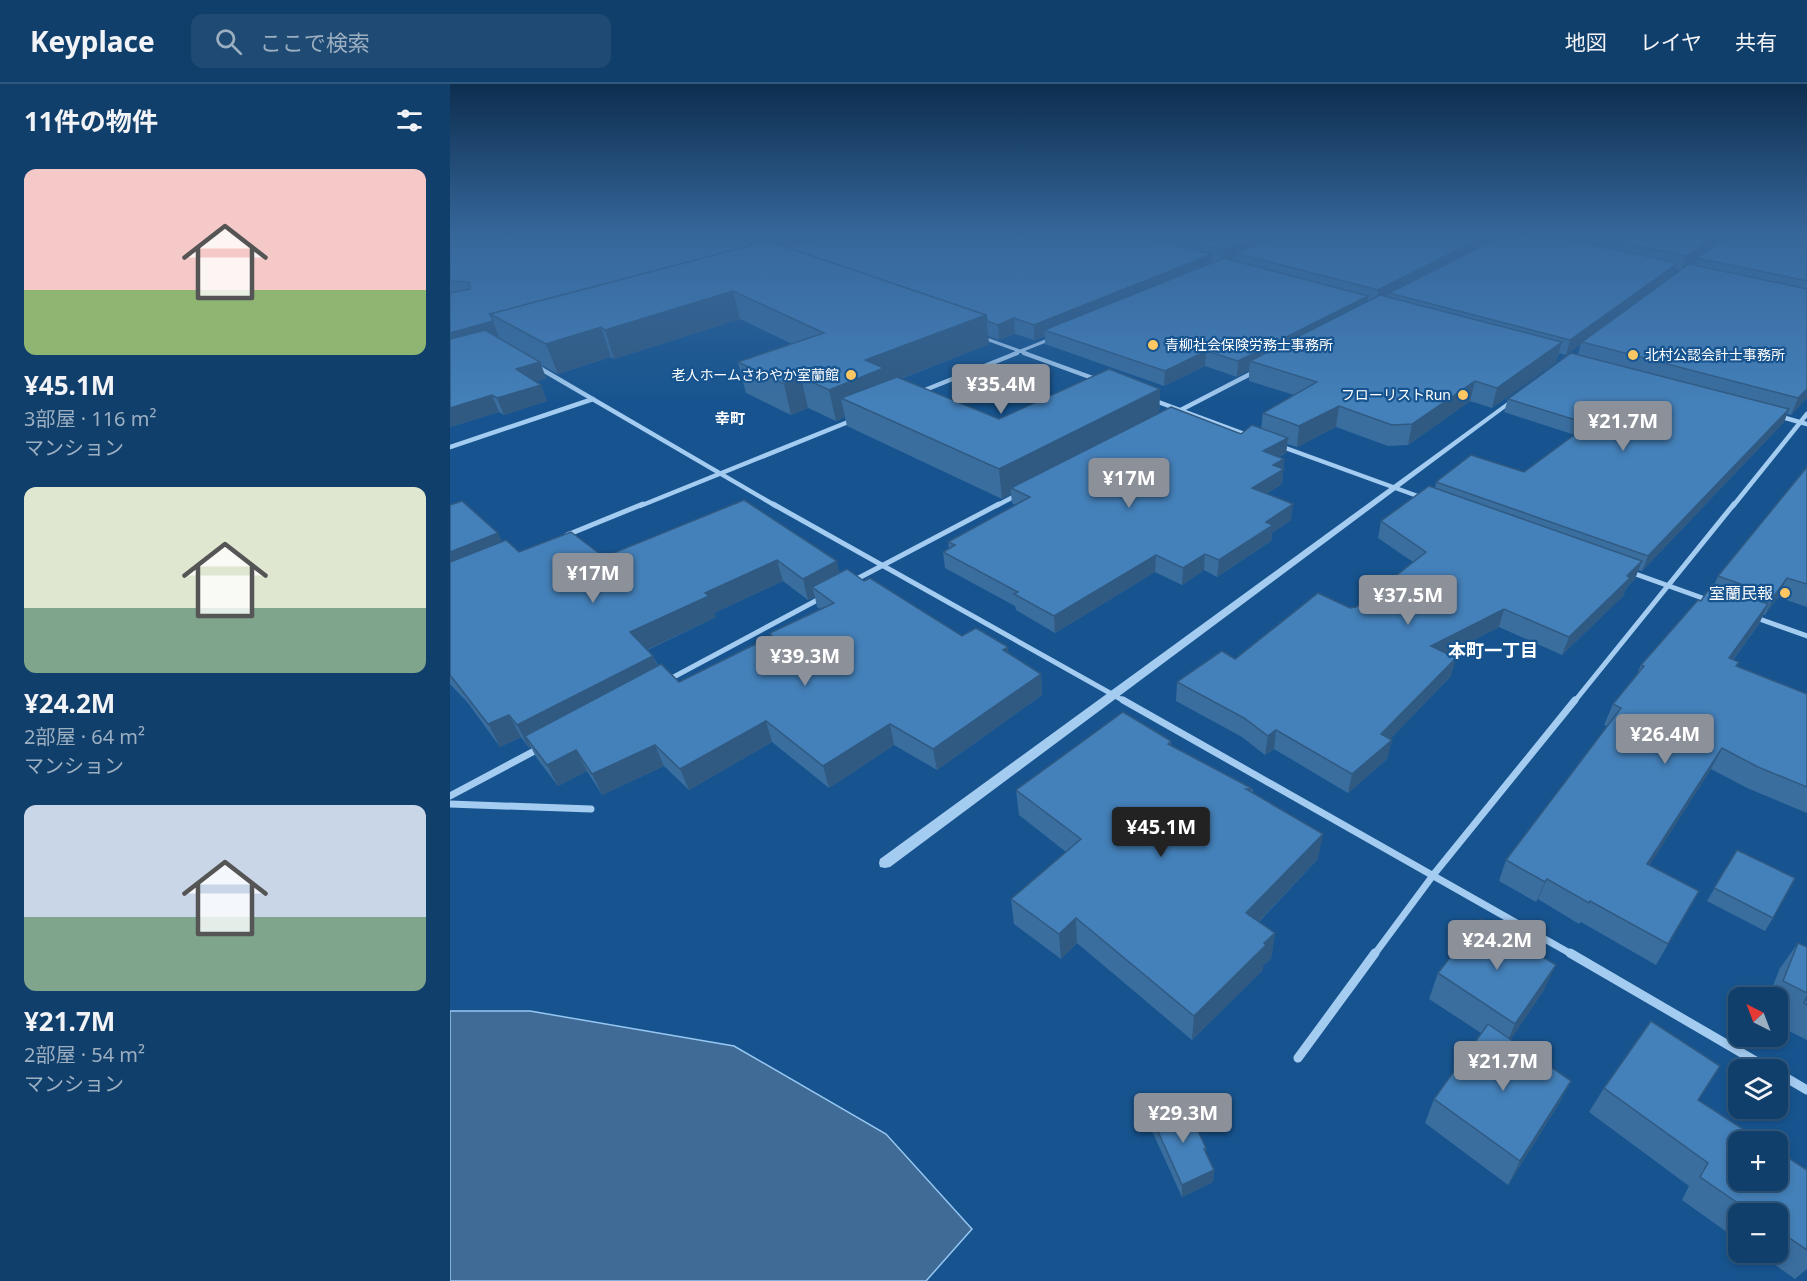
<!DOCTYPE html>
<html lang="ja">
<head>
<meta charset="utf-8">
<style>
  :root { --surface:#113f6b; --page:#1e4a73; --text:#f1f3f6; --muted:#9cafc1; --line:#30587e; --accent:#8c9099 }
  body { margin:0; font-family:"Noto Sans","Noto Sans JP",sans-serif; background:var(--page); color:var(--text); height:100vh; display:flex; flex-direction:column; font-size:22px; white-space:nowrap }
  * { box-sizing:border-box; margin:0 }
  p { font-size:20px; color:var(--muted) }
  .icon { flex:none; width:33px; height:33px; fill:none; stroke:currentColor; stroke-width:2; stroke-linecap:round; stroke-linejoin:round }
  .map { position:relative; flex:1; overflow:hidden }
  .side { display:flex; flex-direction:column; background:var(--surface); width:450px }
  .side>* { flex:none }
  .needle { width:39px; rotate:318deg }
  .buttons { position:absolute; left:1278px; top:903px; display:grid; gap:12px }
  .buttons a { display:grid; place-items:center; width:60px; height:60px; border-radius:12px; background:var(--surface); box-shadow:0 3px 9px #0003,0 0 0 2px var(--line); font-size:30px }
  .price { position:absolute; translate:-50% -51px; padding:0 14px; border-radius:6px; background:var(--accent); color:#fff; font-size:20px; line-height:39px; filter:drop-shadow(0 2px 3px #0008) }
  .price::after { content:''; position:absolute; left:50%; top:36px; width:18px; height:14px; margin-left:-9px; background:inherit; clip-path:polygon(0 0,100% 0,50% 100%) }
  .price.current { background:#222; color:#fff }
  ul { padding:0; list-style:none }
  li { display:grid; align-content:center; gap:12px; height:318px; padding:0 24px }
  li span { display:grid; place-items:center; height:186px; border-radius:12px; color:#555 }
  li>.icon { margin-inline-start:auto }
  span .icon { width:108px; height:108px; fill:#fffc; stroke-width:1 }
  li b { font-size:26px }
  h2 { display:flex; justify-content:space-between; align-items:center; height:72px; padding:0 24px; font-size:26px }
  header { display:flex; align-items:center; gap:36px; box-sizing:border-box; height:84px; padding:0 30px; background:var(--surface); border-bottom:2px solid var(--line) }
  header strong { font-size:28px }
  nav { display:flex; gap:33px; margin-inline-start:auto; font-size:21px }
  .search { width:420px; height:54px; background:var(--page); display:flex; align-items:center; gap:15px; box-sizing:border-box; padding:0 21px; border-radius:12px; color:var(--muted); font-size:22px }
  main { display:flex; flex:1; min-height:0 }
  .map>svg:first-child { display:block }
  .water { fill:#3f6b96; stroke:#96c7f2; stroke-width:1.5 }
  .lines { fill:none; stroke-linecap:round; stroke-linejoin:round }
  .minor-far4 { stroke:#a4cbf0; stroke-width:3 }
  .minor-far3 { stroke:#a4cbf0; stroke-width:4.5 }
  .minor-far2 { stroke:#a4cbf0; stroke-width:5 }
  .minor-far1 { stroke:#a4cbf0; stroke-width:7 }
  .minor { stroke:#a4cbf0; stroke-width:9 }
  .tertiary { fill:#a4cbf0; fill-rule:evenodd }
  .wall { fill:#3a6e9f; fill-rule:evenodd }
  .shaded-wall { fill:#305a82 }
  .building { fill:#4480b9; stroke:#305a82; stroke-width:1.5 }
  .poi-dot { fill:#ffc762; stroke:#17548f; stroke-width:2 }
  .labels { text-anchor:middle; stroke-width:4.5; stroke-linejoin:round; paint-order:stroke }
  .far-poi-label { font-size:14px; fill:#fff; stroke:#17548f; text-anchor:start }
  .far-neighbourhood-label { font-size:15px; font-weight:bold; fill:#fff; stroke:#17548f }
  .poi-label { font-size:16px; fill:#fff; stroke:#17548f; text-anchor:end }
  .neighbourhood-label { font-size:18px; font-weight:bold; fill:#fff; stroke:#17548f }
</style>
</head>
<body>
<header>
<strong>Keyplace</strong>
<div class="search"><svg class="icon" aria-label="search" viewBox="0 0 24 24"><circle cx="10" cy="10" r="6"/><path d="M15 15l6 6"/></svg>ここで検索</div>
<nav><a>地図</a><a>レイヤ</a><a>共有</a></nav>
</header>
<main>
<section class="side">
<h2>11件の物件<svg class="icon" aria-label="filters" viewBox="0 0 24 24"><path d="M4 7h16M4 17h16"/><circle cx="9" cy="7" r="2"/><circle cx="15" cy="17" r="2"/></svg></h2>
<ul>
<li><span style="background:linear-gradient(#f6c9c9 65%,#8fb573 0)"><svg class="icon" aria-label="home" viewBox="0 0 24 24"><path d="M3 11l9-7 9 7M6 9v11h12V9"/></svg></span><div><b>¥45.1M</b><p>3部屋 · 116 m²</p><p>マンション</p></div></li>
<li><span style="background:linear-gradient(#dfe7d0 65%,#7fa58c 0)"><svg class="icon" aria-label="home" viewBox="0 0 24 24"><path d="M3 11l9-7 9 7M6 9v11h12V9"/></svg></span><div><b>¥24.2M</b><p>2部屋 · 64 m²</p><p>マンション</p></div></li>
<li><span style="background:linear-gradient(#c9d6e8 60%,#7fa58c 0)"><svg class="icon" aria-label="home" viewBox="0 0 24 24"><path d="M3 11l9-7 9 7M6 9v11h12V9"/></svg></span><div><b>¥21.7M</b><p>2部屋 · 54 m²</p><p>マンション</p></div></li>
</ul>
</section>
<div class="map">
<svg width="1357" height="1197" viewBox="0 0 1357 1197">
  <rect width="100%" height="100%" fill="#17548f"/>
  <polygon class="water" points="0,927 80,927 284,962 436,1050 522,1145 476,1197 0,1197"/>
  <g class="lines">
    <g class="minor-far4">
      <polyline points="531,253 578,270"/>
      <polyline points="563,270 603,254"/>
    </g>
    <g class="minor-far3">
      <polyline points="574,269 648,296"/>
      <polyline points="86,282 326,422"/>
      <polyline points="470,308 567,269"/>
      <polyline points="703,316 800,352"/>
      <polyline points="725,329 806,287"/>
      <polyline points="1328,332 1357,340"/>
      <polyline points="830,362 973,414"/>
      <polyline points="0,363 143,315"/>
      <polyline points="190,422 403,336"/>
      <polyline points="546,422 567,411"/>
      <polyline points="1283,422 1357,330"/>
    </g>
    <g class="minor-far2">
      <polyline points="323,420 676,618"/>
      <polyline points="117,451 193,420"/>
      <polyline points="1180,488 1258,516"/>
      <polyline points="403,497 549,420"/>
      <polyline points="1304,533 1357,552"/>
      <polyline points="218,596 373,513"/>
      <polyline points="1124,618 1284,420"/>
    </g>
    <g class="minor-far1">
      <polyline points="673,616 1123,871"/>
      <polyline points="0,712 90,664"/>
      <polyline points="0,720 141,725"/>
      <polyline points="924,871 984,790 1125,616"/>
    </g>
    <g class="minor">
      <polyline points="1120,869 1321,986"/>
      <polyline points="848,974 925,869"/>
      <polyline points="1328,989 1357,1006"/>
    </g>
    <polygon class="tertiary" points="1067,311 1070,313 1069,314 440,783 435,784 430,783 429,779 430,775"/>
  </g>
  <g class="wall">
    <path d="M0 152H1357V314L1341 331 1337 330 1334 338 1192 487 1188 486 1185 495 1177 503 1173 512 1112 571 1049 543 997 570 1001 592 940 655 937 675 898 709 824 665 815 671 792 653 726 617 727 598 785 575 900 524 906 523 963 478 928 454 931 437 985 404 986 398 1074 388 1125 351 1054 328 1058 315 1128 270 1131 259 1116 271 1109 269 1106 278 1042 324 1020 317 958 361 938 362 886 343 847 363 837 360 836 369 829 373 834 375 832 400 816 410 841 436 822 449 821 457 767 493 754 486 732 501 705 488 605 549 566 526 565 522 495 484 493 468 499 465 498 458 565 421 562 419 561 410 552 415 397 342 395 333 386 337 358 324 341 331 296 309 288 278 342 260 290 235 164 275 161 273 108 290 91 281 96 294 85 298 91 301 97 317 54 331 49 328 0 343ZM1247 175 1244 182 1239 180ZM1226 185 1231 186 1224 191ZM565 250 584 256 595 252V260L714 302 755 282 787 293 799 286V297L844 311 813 329 811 345 791 350 709 329 710 305 549 335 451 295 539 260 538 252 549 256Z"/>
    <polygon points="1357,383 1357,523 1328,513 1315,531 1313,531 1309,540 1283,576 1287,582 1357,610 1357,729 1297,704 1261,685 1199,781 1249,807 1206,881 1131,838 1129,840 1088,815 1086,818 1049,797 1056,776 1157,642 1154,641 1163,620 1186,592 1191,581 1251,517 1264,501 1268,492"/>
    <path d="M294 416 389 489 414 497 512 552 558 563V570L591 590 592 611 487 686 444 661 379 704 322 658 239 706 214 682 152 711 137 687 108 702 86 673 81 663 79 664 71 653 50 663 18 619 0 600V421L52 458 69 468 154 473ZM333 497 358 516 365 513 367 523 370 525 320 549V552L229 598 208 582 203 572 198 566 266 533 264 529Z"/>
    <polygon points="721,657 721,661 803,705 803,708 868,775 809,838 825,849 821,875 813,882 813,886 742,956 627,859 611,875 564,840 561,815 616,768 569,731 566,706"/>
    <polygon points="1287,766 1323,834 1315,847 1257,817"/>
    <polygon points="1348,859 1357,863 1357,956 1335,945 1339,935 1328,928 1328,914 1318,914 1330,884"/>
    <polygon points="988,889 1094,906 1060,956 1121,997 1108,1021 1058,1101 975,1039 984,1015 1031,949 979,915"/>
    <polygon points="1154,1004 1248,1016 1357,1086 1357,1185 1345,1195 1307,1168 1328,1168 1328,1130 1288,1130 1288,1156 1232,1116 1239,1102 1139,1028"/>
    <polygon points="702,1034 756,1064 756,1069 764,1086 763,1098 732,1113 702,1047"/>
  </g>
  <g class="shaded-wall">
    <polygon points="354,152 406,152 344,169 321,161"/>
    <polygon points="809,152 842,152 785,169 785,175 773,180 773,166"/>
    <polygon points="1035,152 1053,152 939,209 938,214 926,221 928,206"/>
    <polygon points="1265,152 1278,152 1232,186 1236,172"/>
    <polygon points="762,170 761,184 594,246 595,252 584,256 584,241"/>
    <polygon points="1228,179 1223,192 1116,271 1120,256"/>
    <polygon points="283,207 290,235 164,275 155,246"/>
    <polygon points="918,212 916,226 800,277 799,286 787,293 788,277"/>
    <polygon points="536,231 539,260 437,300 391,314 395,333 386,337 379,306 415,276"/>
    <polygon points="564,234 565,250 549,256 548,241"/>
    <polygon points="43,237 49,252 0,267 0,249"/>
    <polygon points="151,243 161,273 108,290 96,260"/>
    <polygon points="1112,258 1106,278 1042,324 1047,304"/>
    <polygon points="756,267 755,282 714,302 715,287"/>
    <polygon points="90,278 96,294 72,302 66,285"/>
    <polygon points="351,293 358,324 341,331 334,300"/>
    <polygon points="1025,297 1020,317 958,361 962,340"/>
    <polygon points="91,301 97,317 54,331 47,314"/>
    <polygon points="710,305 709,333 561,404 561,410 552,415 549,385"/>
    <polygon points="1357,305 1357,314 1341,331 1348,314"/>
    <polygon points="42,311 49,328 0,343 0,324"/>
    <polygon points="889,322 886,343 847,363 849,342"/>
    <polygon points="1339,325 1334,338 1192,487 1198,472"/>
    <polygon points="838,354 836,369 812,382 813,367"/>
    <polygon points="834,375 832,400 800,419 802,404 823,381"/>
    <polygon points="843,420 841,436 822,449 821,457 767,493 769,476 816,438"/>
    <polygon points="48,449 58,470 0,494 0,468"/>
    <polygon points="755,470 754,486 732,501 733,484"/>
    <polygon points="706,471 705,488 605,549 604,532"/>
    <polygon points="327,476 333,497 264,529 266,533 188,570 180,548 255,509"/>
    <polygon points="387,477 392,499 362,503 365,513 358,516 353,495"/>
    <polygon points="1192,477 1185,495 1177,503 1173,512 1112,571 1119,553"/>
    <polygon points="1337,494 1328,513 1315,531 1324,512"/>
    <polygon points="1318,520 1309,540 1269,594 1279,574"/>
    <polygon points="1054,525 1049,543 976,580 981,562"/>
    <polygon points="558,563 560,584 553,566"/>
    <polygon points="203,572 212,594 75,652 81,663 79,664 67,641"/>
    <polygon points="1006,574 1001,592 929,667 942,656 937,675 898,709 902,690 931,650"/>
    <polygon points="591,590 592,611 487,686 483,665"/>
    <polygon points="59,631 71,653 50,663 38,640"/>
    <polygon points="316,637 322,658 239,706 230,685"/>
    <polygon points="440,640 444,661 379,704 373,682"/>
    <polygon points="826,646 824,665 815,671 818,652"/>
    <polygon points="205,661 214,682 152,711 142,690"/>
    <polygon points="1272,664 1261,685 1187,801 1197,780"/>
    <polygon points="126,666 137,687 108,702 97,681"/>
    <polygon points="873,750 868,775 793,854 796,829"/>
    <polygon points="1097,795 1088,815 1086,818 1095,798"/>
    <polygon points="626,834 627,859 611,875 609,850"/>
    <polygon points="825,849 821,875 813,882 813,886 742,956 744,932"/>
    <polygon points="1106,881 1094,906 1054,965 1065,940"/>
    <polygon points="1121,997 1108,1021 1058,1101 1070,1077"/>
    <polygon points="764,1086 763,1098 732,1113 732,1101"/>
  </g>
  <g class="building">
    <polygon points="2,152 285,152 302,161 40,230 43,237 0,249 0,209 20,205 19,198 0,197 0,153"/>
    <polygon points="303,152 354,152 325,159 318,157 314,158"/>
    <polygon points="381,152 691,152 762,170 584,241 564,234 548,241 537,237 536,231 338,164"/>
    <polygon points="719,152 809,152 773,166"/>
    <polygon points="828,152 1035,152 928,206 785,169"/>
    <polygon points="1052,152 1102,152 1228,179 1120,256 939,209"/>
    <polygon points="1138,152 1265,152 1236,172"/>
    <polygon points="1278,152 1357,152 1357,197 1247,174"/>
    <polygon points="318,157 536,231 415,276 434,284 379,306 351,293 334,300 288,278 374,249 283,207 155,246 151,243 96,260 40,230"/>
    <polygon points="774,174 918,212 788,277 756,267 715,287 594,246"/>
    <polygon points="1239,180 1357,205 1357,305 1348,314 1132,258"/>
    <polygon points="930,211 1112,258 1047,304 1025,297 962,340 942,341 889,322 849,342 813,329 867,298 800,277"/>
    <polygon points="35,246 90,278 66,285 91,301 47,314 42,311 0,324 0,255"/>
    <polygon points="1121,269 1339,325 1198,472 986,398 1021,371 1074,388 1139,340 1058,315"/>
    <polygon points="659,285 710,305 549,385 391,314 447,293 549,335"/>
    <polygon points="721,323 791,350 802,341 838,354 813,367 834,375 823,381 834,385 802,404 843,420 816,438 823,441 769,476 755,470 733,484 706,471 604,532 564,510 568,508 493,468 505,461 498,458 580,413 561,404"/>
    <polygon points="1357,383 1357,500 1337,494 1324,512 1268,492"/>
    <polygon points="979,402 1192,477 1177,492 1180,494 1119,553 1054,525 981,562 1006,574 931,650 942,656 902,690 826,646 818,652 794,634 727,598 772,567 785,575 868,509 900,524 906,523 976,468 931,437"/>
    <polygon points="294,416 387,477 353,495 327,476 255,509 259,512 180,548 203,572 67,641 59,631 38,640 0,591 0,478 56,456 69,468 121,448 154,473"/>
    <polygon points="12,417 48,449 0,468 0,421"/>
    <polygon points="397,485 414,497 420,494 512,552 526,544 558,563 553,566 591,590 483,665 440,640 373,682 316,637 230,685 205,661 142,690 126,666 97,681 75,652 211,580 229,598 322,552 320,549 384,519 362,503"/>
    <polygon points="1262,500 1318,520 1279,574 1289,578 1286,582 1357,610 1357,703 1308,683 1272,664 1197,780 1249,807 1218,860 1140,817 1139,819 1097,795 1095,798 1056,776 1171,624 1163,620 1194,582 1191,581 1248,516 1251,517"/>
    <polygon points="673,628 721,657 718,660 803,705 796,705 873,750 796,829 825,849 814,859 816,861 744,932 626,834 609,850 561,815 631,755 566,706"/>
    <polygon points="1287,766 1345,794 1323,834 1264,804"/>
    <polygon points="1030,835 1106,881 1065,940 988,889"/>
    <polygon points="1348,859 1357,863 1357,909 1333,897"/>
    <polygon points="1357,912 1357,921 1354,919"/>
    <polygon points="1201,937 1270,982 1248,1016 1313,1058 1288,1058 1288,1096 1328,1096 1328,1067 1357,1086 1357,1166 1328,1146 1328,1130 1304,1130 1250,1093 1258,1079 1154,1004"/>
    <polygon points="1038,940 1121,997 1070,1077 984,1015"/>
    <polygon points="735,1020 756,1064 754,1065 764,1086 732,1101 702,1034"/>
  </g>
  <linearGradient id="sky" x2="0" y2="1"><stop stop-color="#0d2e4f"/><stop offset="0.47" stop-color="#36679b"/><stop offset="1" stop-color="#36679b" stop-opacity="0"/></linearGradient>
  <rect width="1357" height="320" fill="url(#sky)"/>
  <g class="poi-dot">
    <circle cx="703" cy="261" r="6"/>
    <circle cx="1183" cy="271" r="6"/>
    <circle cx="401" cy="291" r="6"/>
    <circle cx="1013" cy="311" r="6"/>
    <circle cx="1335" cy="509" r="6"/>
  </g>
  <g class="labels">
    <g class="far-poi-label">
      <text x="715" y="266">青柳社会保険労務士事務所</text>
      <text x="1195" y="276">北村公認会計士事務所</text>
      <text x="389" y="296" text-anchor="end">老人ホームさわやか室蘭館</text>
      <text x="1001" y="316" text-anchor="end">フローリストRun</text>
    </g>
    <g class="far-neighbourhood-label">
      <text x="280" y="340">幸町</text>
    </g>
    <g class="poi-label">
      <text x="1323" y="515">室蘭民報</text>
    </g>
    <g class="neighbourhood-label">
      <text x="1043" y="573">本町一丁目</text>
    </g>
  </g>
</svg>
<div class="buttons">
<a><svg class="needle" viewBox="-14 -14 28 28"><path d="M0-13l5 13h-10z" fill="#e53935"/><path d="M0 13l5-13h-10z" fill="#9cafc1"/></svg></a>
<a><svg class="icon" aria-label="layers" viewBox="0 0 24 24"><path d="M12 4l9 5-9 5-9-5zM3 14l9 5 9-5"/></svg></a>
<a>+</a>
<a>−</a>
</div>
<b class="price" style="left:551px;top:331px">¥35.4M</b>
<b class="price" style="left:1173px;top:368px">¥21.7M</b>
<b class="price" style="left:679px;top:425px">¥17M</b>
<b class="price" style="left:143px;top:520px">¥17M</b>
<b class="price" style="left:958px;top:542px">¥37.5M</b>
<b class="price" style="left:355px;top:603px">¥39.3M</b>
<b class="price" style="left:1215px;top:681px">¥26.4M</b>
<b class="price current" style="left:711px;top:774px">¥45.1M</b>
<b class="price" style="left:1047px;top:887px">¥24.2M</b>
<b class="price" style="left:1053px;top:1008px">¥21.7M</b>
<b class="price" style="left:733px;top:1060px">¥29.3M</b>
</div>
</main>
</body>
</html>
